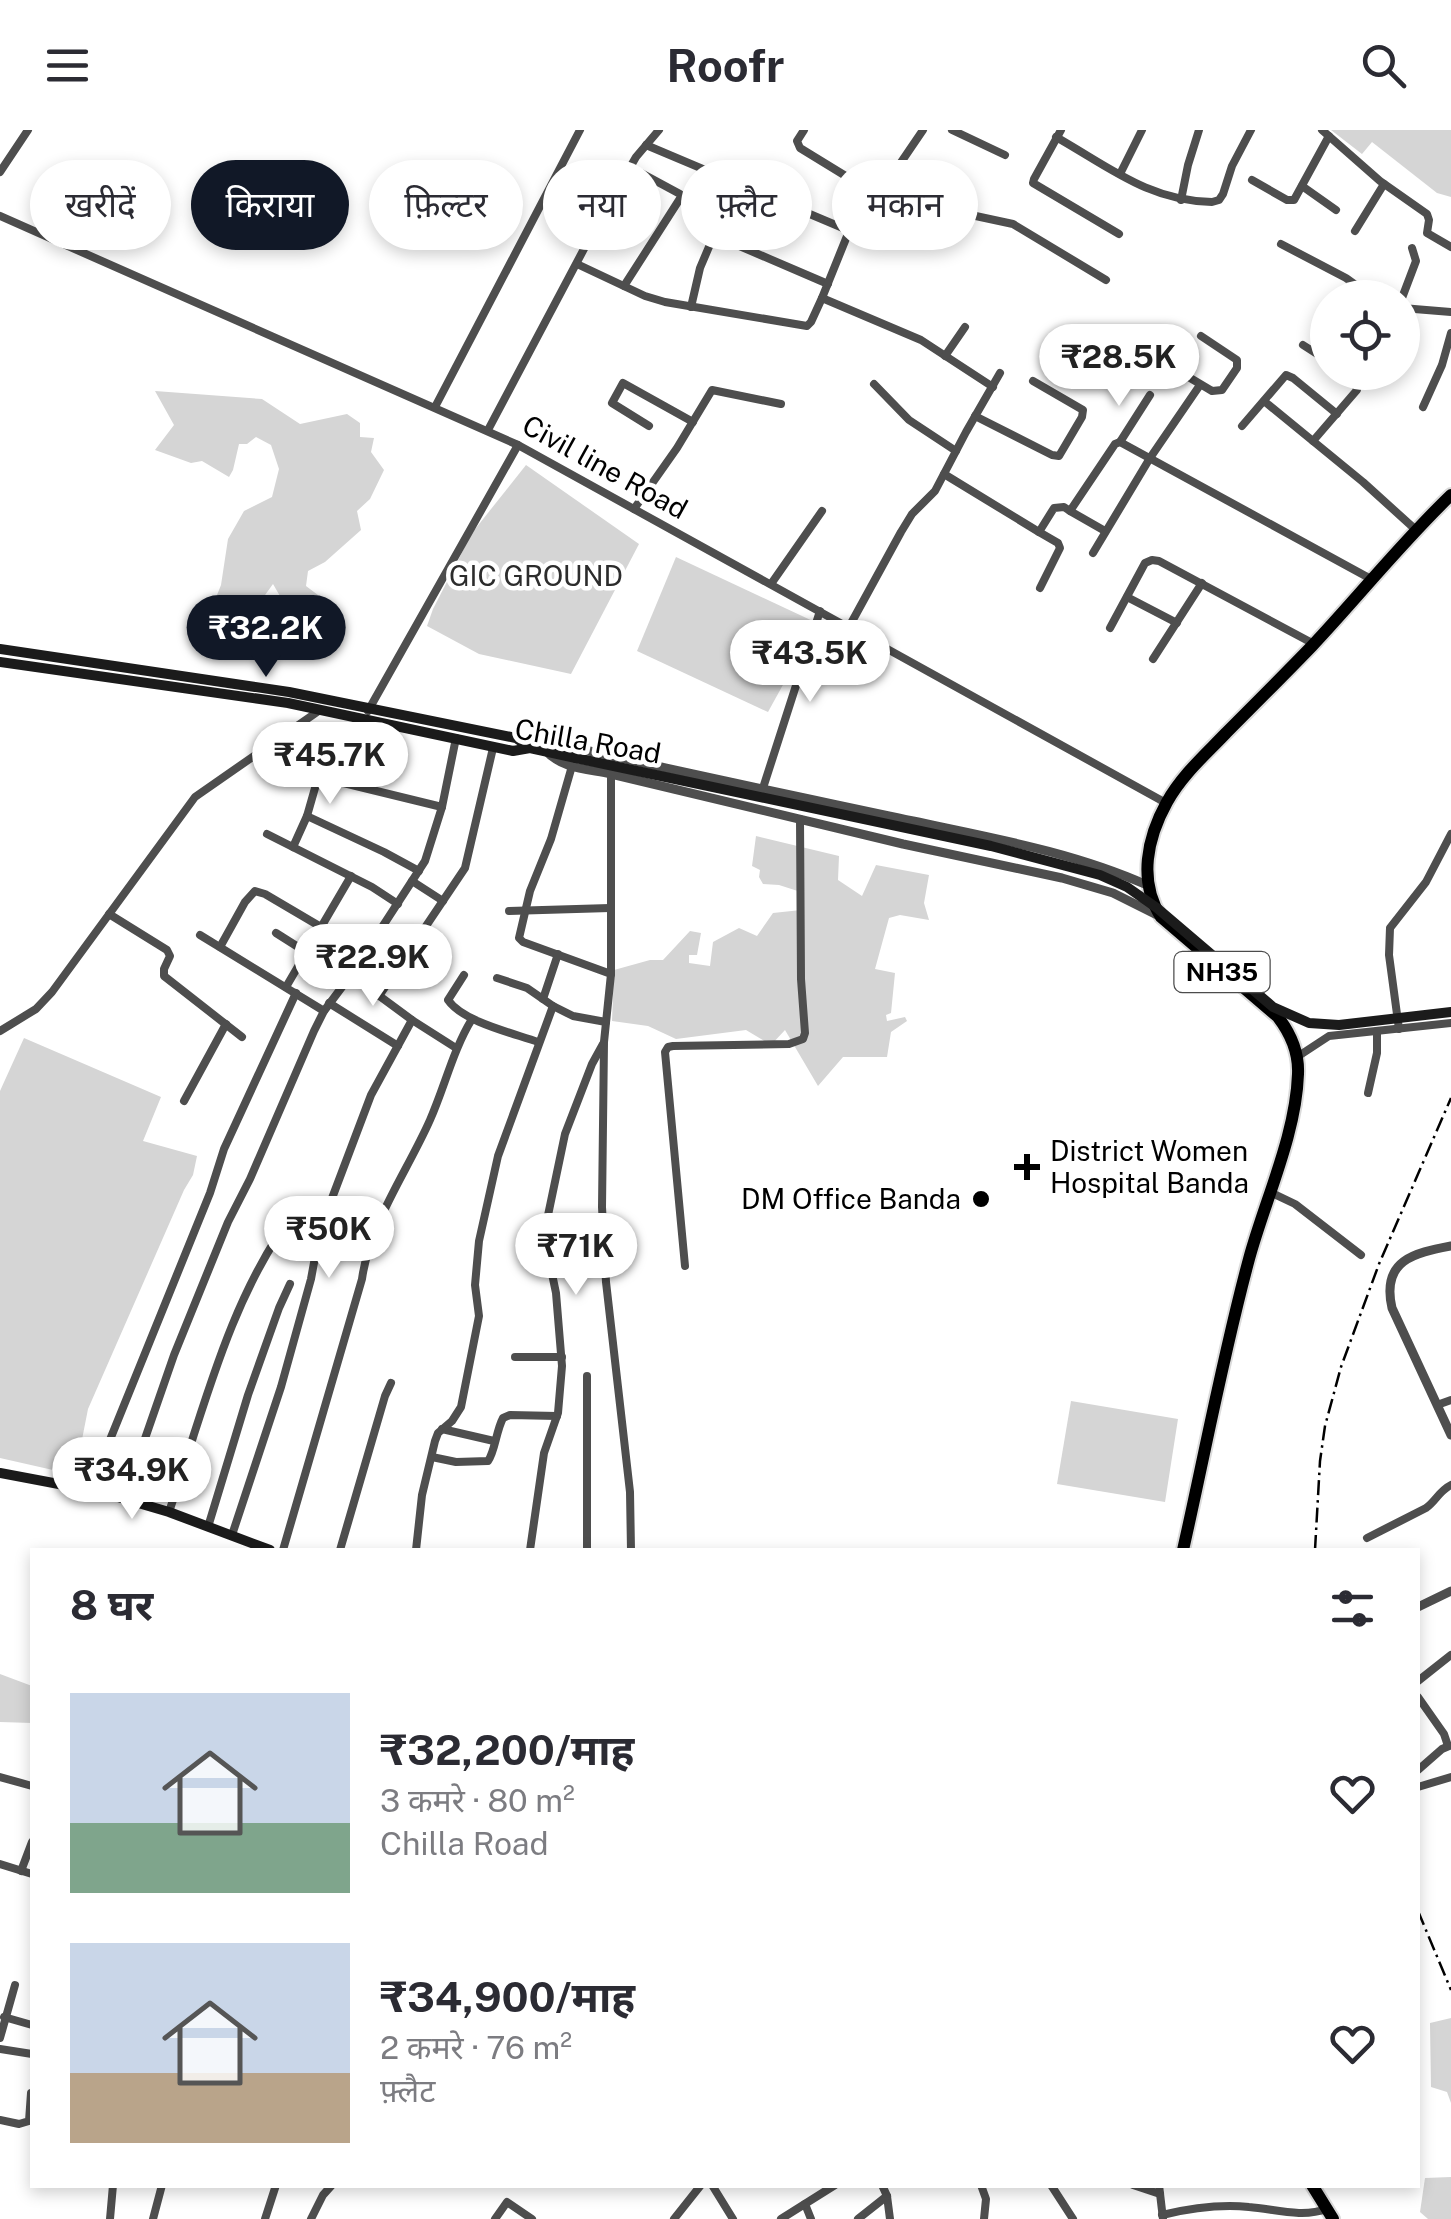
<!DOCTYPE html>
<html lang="hi">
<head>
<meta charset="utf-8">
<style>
  :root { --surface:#fff; --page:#f2f2f3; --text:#2b2b33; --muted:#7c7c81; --accent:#111827 }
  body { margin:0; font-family:"Public Sans","Noto Sans Devanagari",sans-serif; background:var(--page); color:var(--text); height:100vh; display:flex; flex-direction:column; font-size:38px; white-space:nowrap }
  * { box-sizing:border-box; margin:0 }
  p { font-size:32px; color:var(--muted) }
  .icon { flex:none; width:55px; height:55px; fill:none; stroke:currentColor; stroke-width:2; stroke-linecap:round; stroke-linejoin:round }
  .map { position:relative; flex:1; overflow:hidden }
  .details { position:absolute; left:30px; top:1418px; width:1390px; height:640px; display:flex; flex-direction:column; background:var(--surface); border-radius:0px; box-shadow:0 5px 15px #0003 }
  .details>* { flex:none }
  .guide { position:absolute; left:30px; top:30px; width:1392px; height:90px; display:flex; gap:20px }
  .buttons { position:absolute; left:1310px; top:150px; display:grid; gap:20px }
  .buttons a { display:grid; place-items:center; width:110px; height:110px; border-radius:50%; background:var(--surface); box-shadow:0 5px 15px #0003; font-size:50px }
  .price { position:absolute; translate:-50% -85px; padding:0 22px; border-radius:35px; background:#fff; color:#222; font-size:32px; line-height:65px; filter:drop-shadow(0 2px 5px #0008) }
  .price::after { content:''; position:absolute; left:50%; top:60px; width:30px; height:22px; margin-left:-15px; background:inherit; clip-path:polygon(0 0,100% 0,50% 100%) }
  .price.active { background:var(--accent); color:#fff }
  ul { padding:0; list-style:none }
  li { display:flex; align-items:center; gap:30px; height:250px; padding:0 40px }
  li span { display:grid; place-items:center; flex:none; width:280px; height:200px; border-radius:0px; color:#555 }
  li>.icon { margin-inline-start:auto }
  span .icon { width:120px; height:120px; fill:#fffc; stroke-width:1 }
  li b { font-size:42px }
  h2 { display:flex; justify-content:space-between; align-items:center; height:120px; padding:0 40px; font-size:42px }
  .pill { padding:0 35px; border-radius:45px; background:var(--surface); box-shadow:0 5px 15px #0003; font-size:35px; line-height:90px }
  .pill.active { background:var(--accent); color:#fff }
  header { display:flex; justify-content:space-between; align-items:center; height:130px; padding:0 40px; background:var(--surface); font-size:45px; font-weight:700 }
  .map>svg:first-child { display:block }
  .green { fill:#d5d5d5 }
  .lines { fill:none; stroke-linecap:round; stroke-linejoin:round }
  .trunk-casing { stroke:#dbdbdb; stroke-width:16 }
  .minor { stroke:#4e4e4e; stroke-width:8 }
  .tertiary { stroke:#4e4e4e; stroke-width:9 }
  .secondary { stroke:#1b1b1b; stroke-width:10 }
  .trunk { stroke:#000; stroke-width:12 }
  .rail { stroke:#000; stroke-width:2.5; stroke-dasharray:15 5 2.5 5; stroke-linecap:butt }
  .secondary-bridge { stroke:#1b1b1b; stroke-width:10 }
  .poi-dot { fill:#000; stroke:#fff; stroke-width:4 }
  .labels { text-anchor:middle; stroke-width:9; stroke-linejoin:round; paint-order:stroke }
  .shield { fill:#fff; stroke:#4c4c4c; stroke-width:2.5 }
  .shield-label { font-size:25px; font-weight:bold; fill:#000 }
  .street-label { font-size:28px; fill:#000; stroke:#fff }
  .park-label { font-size:28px; fill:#2c2c2c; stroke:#fff }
  .poi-label { font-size:28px; fill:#000; stroke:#fff; text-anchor:start }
</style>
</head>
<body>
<header><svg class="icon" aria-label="menu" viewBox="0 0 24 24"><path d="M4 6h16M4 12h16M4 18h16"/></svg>Roofr<svg class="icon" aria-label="search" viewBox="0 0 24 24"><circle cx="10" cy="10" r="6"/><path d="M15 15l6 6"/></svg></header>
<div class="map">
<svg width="1451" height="2089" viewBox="0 0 1451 2089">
  <rect width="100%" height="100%" fill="#fff"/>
  <g class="green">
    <polygon points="1331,0 1451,0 1451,67 1437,63 1372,12 1362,24"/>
    <polygon points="155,261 262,269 300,294 347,284 360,293 360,307 374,308 371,322 384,340 370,369 357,381 361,400 325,432 308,441 306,456 318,465 308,488 284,473 273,454 252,483 300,500 297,521 199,510 221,455 228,409 244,381 272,367 279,339 271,315 256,307 247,314 239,314 233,340 229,347 202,331 191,333 155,320 174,295"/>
    <polygon points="526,335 639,414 571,544 479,524 427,496 433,479 472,403"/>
    <polygon points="676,427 817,493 768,582 637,521"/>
    <polygon points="756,706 839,726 838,750 862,766 876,735 929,745 924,773 929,790 900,785 889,788 875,839 895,843 891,883 886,885 887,891 905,887 907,891 891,902 887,927 843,927 818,956 785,900 771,915 746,900 676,909 648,896 612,891 614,840 650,830 663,830 690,801 701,803 697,825 689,825 689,833 710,836 713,812 739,798 757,806 773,783 801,780 804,763 779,755 763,754 759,747 760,740 752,736"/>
    <polygon points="24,908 161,967 143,1011 197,1026 193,1045 184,1060 88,1279 75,1345 0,1328 0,961"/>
    <polygon points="1071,1271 1178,1289 1165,1372 1057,1354"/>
    <polygon points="0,1544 32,1556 32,1593 0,1592"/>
    <polygon points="1451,1888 1451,1973 1447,1962 1431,1957 1430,1893"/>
    <polygon points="1451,2047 1451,2089 1428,2089 1420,2082 1425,2048"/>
  </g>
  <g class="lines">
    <g class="trunk-casing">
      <g id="trunk">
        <path d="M1183 1420C1205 1323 1223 1225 1249 1129 1265 1070 1296 1005 1298 944 1299 922 1291 904 1278 887L1161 787C1138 751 1147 708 1167 672 1182 645 1205 625 1226 603 1255 574 1284 545 1312 516 1359 466 1402 412 1451 365"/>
        <polyline points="1312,2055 1333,2089"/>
      </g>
    </g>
    <g class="minor">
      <polyline points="952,0 1005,25"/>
      <polyline points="1061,0 1034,49 1033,53 1119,104"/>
      <polyline points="1322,0 1380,51 1427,84 1429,90 1427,103 1451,117"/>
      <path d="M1056 7C1109 37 1149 71 1212 72L1219 70 1223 64 1232 36 1251 0"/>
      <polyline points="646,15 850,101"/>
      <polyline points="0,42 28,0"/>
      <polyline points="1120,44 1142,0"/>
      <polyline points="1252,50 1287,70 1294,70 1329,6"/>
      <polyline points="888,52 971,85 1013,94 1106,150"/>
      <polyline points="1302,56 1336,80"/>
      <polyline points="1181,70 1188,35 1199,0"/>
      <polyline points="860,75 871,75 874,72 923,0"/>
      <polyline points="0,86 518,315 1166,673"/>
      <polyline points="695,97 828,154"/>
      <polyline points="1355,101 1384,54"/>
      <polyline points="1281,114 1346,148 1364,161 1365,168"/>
      <polyline points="577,134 645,166 665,172 807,196 811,192 822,168 864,64 862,56 800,18 797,11 804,0"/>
      <polyline points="624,156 681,67 680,64 630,37"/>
      <polyline points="822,168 921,210 993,257"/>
      <polyline points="1402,168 1416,131 1412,118"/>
      <polyline points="691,177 700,138 714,105"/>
      <polyline points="1402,178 1451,182"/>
      <polyline points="1303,215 1328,231"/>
      <polyline points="945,226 965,197"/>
      <polyline points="1160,230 1212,261 1222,260 1237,238 1237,230 1201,206"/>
      <polyline points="874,254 909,290 956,321"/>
      <polyline points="1264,271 1363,352 1416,400"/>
      <polyline points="435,277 580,0"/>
      <polyline points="1423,277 1442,235 1451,203"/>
      <polyline points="975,286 1052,325 1059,326 1082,287 1083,280 1033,251"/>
      <polyline points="649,296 612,273 623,253 693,292"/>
      <polyline points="1242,296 1286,245 1293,248 1337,284"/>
      <polyline points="488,300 594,100 636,27 659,0"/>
      <polyline points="1313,311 1357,260 1356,254 1342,242"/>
      <polyline points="1120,312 1150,265"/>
      <polyline points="944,344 1039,402 1054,378 1064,377 1070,381 1115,314 1120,312 1371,449"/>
      <polyline points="634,379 677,318 712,260 781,274"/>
      <polyline points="1070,381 1105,401"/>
      <polyline points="1039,402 1058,413 1060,418 1040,458"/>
      <polyline points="1093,423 1150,328 1200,255"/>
      <polyline points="771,454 822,381"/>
      <polyline points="1127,467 1177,493"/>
      <polyline points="849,497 901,402 912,384 935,361 966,302 1000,243"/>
      <polyline points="1110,498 1145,433 1152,430 1159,431 1314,514"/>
      <polyline points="1153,529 1202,453"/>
      <polyline points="368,581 518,315"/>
      <polyline points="572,636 551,709 530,761 519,808 523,812 611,844 604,912 602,1077 606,1152 630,1362 631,1420"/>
      <polyline points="319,647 442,677"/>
      <polyline points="763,658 820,481"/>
      <polyline points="307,686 384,722 419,741"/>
      <polyline points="267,704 372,757 398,774"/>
      <polyline points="293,717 307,686 325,623"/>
      <polyline points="412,751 443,771"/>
      <polyline points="509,781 610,778"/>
      <polyline points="109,784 167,820 170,826 164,839 164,846 242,907"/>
      <polyline points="276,803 306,822"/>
      <polyline points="200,805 324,881"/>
      <polyline points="220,817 245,772 255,761 265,764 321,797"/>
      <polyline points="611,844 611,644"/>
      <polyline points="351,845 412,890 456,918"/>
      <path d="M464 845 448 870C463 892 513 903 538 912"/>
      <polyline points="497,848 527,858 553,876 573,886 606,892"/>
      <polyline points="286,857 351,746"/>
      <polyline points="379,866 465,738 493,618"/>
      <polyline points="543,869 558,824"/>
      <polyline points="329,873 398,916"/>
      <polyline points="1399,899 1389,825 1390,798 1426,752 1451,704"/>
      <polyline points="0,901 36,879 52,862 195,667 320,580"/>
      <polyline points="1297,927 1329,906 1451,893"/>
      <polyline points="1368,963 1377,923 1377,901"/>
      <polyline points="184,971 226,894"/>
      <polyline points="1270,1062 1295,1074 1361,1125"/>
      <polyline points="685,1136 665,922 668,917 673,916 789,914 803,909 805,903 801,849 800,689"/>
      <polyline points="515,1227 562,1227"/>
      <polyline points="1437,1275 1451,1270"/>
      <polyline points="442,1299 494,1311"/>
      <path d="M432 1327 456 1332 488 1331C495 1322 496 1301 503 1288L510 1285 557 1286"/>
      <polyline points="90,1359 210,1063 224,1019 296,863"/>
      <polyline points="124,1369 174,1225 228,1092 250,1049 314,901 324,881 351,845 425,731 442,677 456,608"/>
      <path d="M169 1382C203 1281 230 1166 296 1080"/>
      <polyline points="208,1397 248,1265 279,1178 290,1154"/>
      <polyline points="232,1405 281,1257 311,1149 320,1100 371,965 412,890"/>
      <path d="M1367 1408 1426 1378C1436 1371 1439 1361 1451 1355"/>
      <path d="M283 1420 362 1149C370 1092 407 1042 430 990 445 956 453 920 472 889"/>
      <polyline points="340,1420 385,1266 391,1253"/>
      <polyline points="416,1420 422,1365 435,1311 438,1303 452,1291 461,1277 479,1186 475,1155 479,1111 498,1026 553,876"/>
      <polyline points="530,1420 544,1323 558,1283 562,1236 556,1163 547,1120 547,1090 565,1004 592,934 603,914"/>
      <polyline points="587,1420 587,1246"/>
      <polyline points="1418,1551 1451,1525"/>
      <polyline points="1418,1567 1444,1604 1448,1616"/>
      <polyline points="1418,1640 1442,1619 1449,1616"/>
      <polyline points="0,1647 32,1656"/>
      <polyline points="1418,1657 1451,1647"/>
      <polyline points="0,1734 32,1744"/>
      <polyline points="21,1741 32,1712"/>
      <polyline points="4,1887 32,1895"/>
      <polyline points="0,1908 15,1855"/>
      <polyline points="0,1919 32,1924"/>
      <polyline points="0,1990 19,1994 29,1991 31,1963"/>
      <polyline points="712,2055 733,2089"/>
      <polyline points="882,2055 887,2066 890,2089"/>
      <polyline points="981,2055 986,2069 984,2089"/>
      <polyline points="1051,2055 1073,2089"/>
      <polyline points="1133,2055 1160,2064"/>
      <polyline points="1159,2055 1163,2089"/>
      <polyline points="805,2074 811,2089"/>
      <path d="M1162 2085C1191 2078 1219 2074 1249 2077 1275 2079 1301 2088 1327 2079"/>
      <polyline points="110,2089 113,2055"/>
      <polyline points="153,2089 162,2055"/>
      <polyline points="265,2089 276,2055"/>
      <polyline points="311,2089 323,2065 332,2055"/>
      <polyline points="495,2089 507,2072 532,2089"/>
      <polyline points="674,2089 701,2055"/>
      <polyline points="781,2089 835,2055"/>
      <polyline points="858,2089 887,2066"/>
    </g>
    <g class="tertiary">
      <path d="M1147 755C1073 722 992 708 913 691 796 666 680 642 563 615H557L546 621C562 639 589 639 611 644L903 714 1062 748 1113 763 1161 787"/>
      <path d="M1451 1116C1414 1123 1381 1130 1392 1178L1451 1305"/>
      <polyline points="1418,1477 1451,1461"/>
    </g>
    <g class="secondary">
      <polyline points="0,519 289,562 516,608 530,618"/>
      <polyline points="0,532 288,573 513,621 530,618 576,628"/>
      <polyline points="0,1343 101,1362 169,1382 270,1420"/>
    </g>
    <use href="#trunk" class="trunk"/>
    <g class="rail">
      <polyline points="1315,1420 1320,1331 1325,1296 1341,1237 1379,1134 1451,968"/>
      <polyline points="1418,1781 1451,1860"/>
    </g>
    <polyline class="secondary-bridge" points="576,628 991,716 1100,745 1127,757 1157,778 1273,877 1309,893 1339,895 1451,882"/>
  </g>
  <g class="poi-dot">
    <path d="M1022 1022h10v10h10v10h-10v10h-10v-10h-10v-10h10z"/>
    <circle cx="981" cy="1069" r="10"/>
  </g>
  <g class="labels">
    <rect class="shield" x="1174.5" y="822" width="95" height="40" rx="8"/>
    <g class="shield-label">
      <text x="1222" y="851">NH35</text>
    </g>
    <g class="street-label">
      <text transform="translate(605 337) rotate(29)" y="10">Civil line Road</text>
      <text transform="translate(588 611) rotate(10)" y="10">Chilla Road</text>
    </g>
    <g class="park-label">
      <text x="536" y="456">GIC GROUND</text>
    </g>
    <g class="poi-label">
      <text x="1050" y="1031">District Women<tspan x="1050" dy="32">Hospital Banda</tspan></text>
      <text x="961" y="1079" text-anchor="end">DM Office Banda</text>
    </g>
  </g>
</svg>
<div class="buttons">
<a><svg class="icon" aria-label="locate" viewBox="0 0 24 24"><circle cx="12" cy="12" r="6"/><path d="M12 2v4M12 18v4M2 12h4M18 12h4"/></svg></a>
</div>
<b class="price" style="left:1119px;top:279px">₹28.5K</b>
<b class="price active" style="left:266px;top:550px">₹32.2K</b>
<b class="price" style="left:810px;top:575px">₹43.5K</b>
<b class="price" style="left:330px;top:677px">₹45.7K</b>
<b class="price" style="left:373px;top:879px">₹22.9K</b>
<b class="price" style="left:329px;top:1151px">₹50K</b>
<b class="price" style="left:576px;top:1168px">₹71K</b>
<b class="price" style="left:132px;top:1392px">₹34.9K</b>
<div class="guide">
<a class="pill">खरीदें</a>
<a class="pill active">किराया</a>
<a class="pill">फ़िल्टर</a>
<a class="pill">नया</a>
<a class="pill">फ़्लैट</a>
<a class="pill">मकान</a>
</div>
<section class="details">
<h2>8 घर<svg class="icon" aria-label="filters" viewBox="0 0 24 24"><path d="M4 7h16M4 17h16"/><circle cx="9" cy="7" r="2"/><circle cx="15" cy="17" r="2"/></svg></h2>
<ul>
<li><span style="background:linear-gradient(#c9d6e8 65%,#7fa58c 0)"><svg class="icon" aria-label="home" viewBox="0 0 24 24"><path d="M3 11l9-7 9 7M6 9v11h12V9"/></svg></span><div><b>₹32,200/माह</b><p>3 कमरे · 80 m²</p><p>Chilla Road</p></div><svg class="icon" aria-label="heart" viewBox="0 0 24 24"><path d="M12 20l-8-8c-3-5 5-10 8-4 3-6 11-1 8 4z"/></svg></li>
<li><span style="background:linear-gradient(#c9d6e8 65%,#b9a48a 0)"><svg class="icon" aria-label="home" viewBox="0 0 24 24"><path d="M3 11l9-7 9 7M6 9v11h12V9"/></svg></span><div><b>₹34,900/माह</b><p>2 कमरे · 76 m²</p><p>फ़्लैट</p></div><svg class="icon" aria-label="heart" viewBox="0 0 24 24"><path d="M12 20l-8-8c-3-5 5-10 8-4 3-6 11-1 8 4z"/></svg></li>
</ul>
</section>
</div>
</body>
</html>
